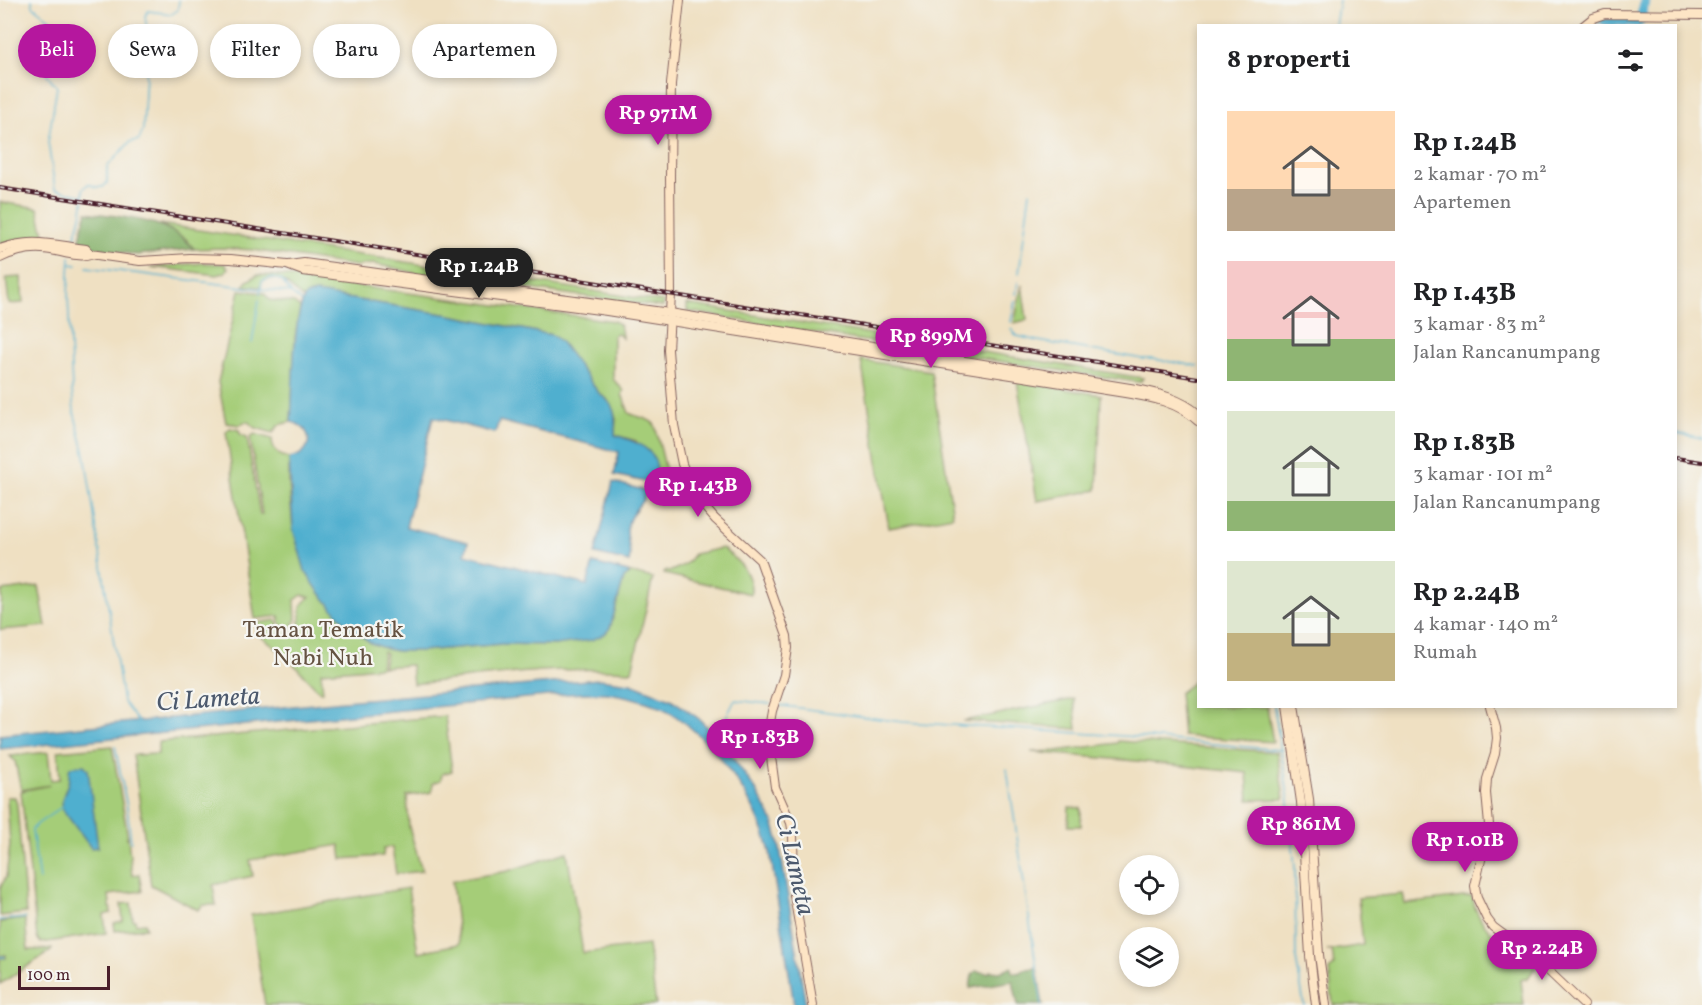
<!DOCTYPE html>
<html lang="id">
<head>
<meta charset="utf-8">
<style>
  :root { --surface:#fff; --page:#f2f2f2; --text:#202124; --muted:#757577; --accent:#b5179e }
  body { margin:0; font-family:Vollkorn,serif; background:var(--page); color:var(--text); height:100vh; display:flex; flex-direction:column; font-size:22px; white-space:nowrap }
  * { box-sizing:border-box; margin:0 }
  p { font-size:20px; color:var(--muted) }
  .icon { flex:none; width:33px; height:33px; fill:none; stroke:currentColor; stroke-width:2; stroke-linecap:round; stroke-linejoin:round }
  .map { position:relative; flex:1; overflow:hidden }
  .side { position:absolute; left:1197px; top:24px; width:480px; height:684px; display:flex; flex-direction:column; background:var(--surface); border-radius:0px; box-shadow:0 3px 9px #0003 }
  .side>* { flex:none }
  .guide { position:absolute; left:18px; top:24px; width:570px; height:54px; display:flex; gap:12px }
  .tools { position:absolute; left:1119px; top:855px; display:grid; gap:12px }
  .tools a { display:grid; place-items:center; width:60px; height:60px; border-radius:50%; background:var(--surface); box-shadow:0 3px 9px #0003; font-size:30px }
  .scale { position:absolute; left:18px; bottom:15px; width:92px; box-sizing:border-box; padding-left:6px; border:3px solid #4a1f2b; border-top:0; font-size:16px; line-height:21px; white-space:nowrap; color:#4a1f2b; -webkit-text-stroke:4px #f6f6f2; paint-order:stroke }
  .price { position:absolute; translate:-50% -51px; padding:0 14px; border-radius:21px; background:var(--accent); color:#fff; font-size:20px; line-height:39px; filter:drop-shadow(0 2px 3px #0008) }
  .price::after { content:''; position:absolute; left:50%; top:36px; width:18px; height:14px; margin-left:-9px; background:inherit; clip-path:polygon(0 0,100% 0,50% 100%) }
  .price.on { background:#222; color:#fff }
  ul { padding:0; list-style:none }
  li { display:flex; align-items:center; gap:18px; height:150px; padding:0 30px }
  li span { display:grid; place-items:center; flex:none; width:168px; height:120px; border-radius:0px; color:#555 }
  li>.icon { margin-inline-start:auto }
  span .icon { width:72px; height:72px; fill:#fffc; stroke-width:1 }
  li b { font-size:26px }
  h2 { display:flex; justify-content:space-between; align-items:center; height:72px; padding:0 30px; font-size:26px }
  .chip { padding:0 21px; border-radius:27px; background:var(--surface); box-shadow:0 3px 9px #0003; font-size:21px; line-height:54px }
  .chip.on { background:var(--accent); color:#fff }
  .map>svg:first-child { display:block }
  .green { fill:#a5cd78; stroke:#787652; stroke-width:1.5 }
  .forest { fill:#84b068; stroke:#67684a; stroke-width:1.5 }
  .water { fill:#50afcf; stroke:#4d677d; stroke-width:1.5 }
  .lines { fill:none; stroke-linecap:round; stroke-linejoin:round }
  .stream { stroke:#50afcf; stroke-width:1.5 }
  .river { stroke:#50afcf; stroke-width:10 }
  .secondary-casing { stroke:#846360; stroke-width:10 }
  .secondary { stroke:#fde5c5; stroke-width:8 }
  .rail-casing { stroke:#4a1f2b; stroke-width:4 }
  .rail { stroke:#f6f6f2; stroke-width:1.5; stroke-dasharray:4.5; stroke-linecap:butt }
  .labels { text-anchor:middle; stroke-width:4.5; stroke-linejoin:round; paint-order:stroke }
  .park-label { font-size:24px; fill:#655342; stroke:#f6f6f2 }
  .water-label { font-size:26px; font-style:italic; fill:#4c596d; stroke:#f6f6f2 }
</style>
</head>
<body>
<div class="map">
<svg width="1702" height="1005" viewBox="0 0 1702 1005">
  <rect width="100%" height="100%" fill="#f6f6f2"/>
  <filter id="ink" filterUnits="userSpaceOnUse"><feTurbulence type="fractalNoise" baseFrequency=".0167" numOctaves="2"/><feDisplacementMap in="SourceGraphic" scale="12" xChannelSelector="R" yChannelSelector="G"/><feConvolveMatrix kernelMatrix="1 2 1 2 8 2 1 2 1" color-interpolation-filters="sRGB"/></filter>
  <filter id="wash" filterUnits="userSpaceOnUse"><feTurbulence type="fractalNoise" baseFrequency=".008" numOctaves="4" result="noise"/><feDisplacementMap in="SourceGraphic" scale="24" xChannelSelector="R" yChannelSelector="G"/><feGaussianBlur stdDeviation="1.35" result="paint"/><feColorMatrix in="noise" values="0 0 0 0 0 0 0 0 0 0 0 0 0 0 0 0 0 1.4 0 .05"/><feComposite in="paint" operator="in"/></filter>
  <g filter="url(#wash)">
    <rect width="100%" height="100%" fill="#efe0c2"/>
    <g class="green">
      <polygon points="0,202 38,208 44,235 15,240 0,246"/>
      <polygon points="160,224 664,302 663,307 418,274 399,269 373,264 356,266 253,250 222,248 194,249 186,239"/>
      <polygon points="204,263 225,264 228,269 224,273 217,275 151,267"/>
      <path d="M257 275 284 276 614 321C622 325 621 330 622 338L617 333 613 336V379L624 391 622 394 629 413C638 418 649 417 655 425L670 488 655 484 657 475 636 441 615 435 616 419 607 399 599 393 552 335 450 315 316 293 306 295 304 299C288 288 284 273 262 281L261 287 244 286 246 282Z"/>
      <polygon points="21,277 23,303 9,304 6,278"/>
      <polygon points="1022,285 1027,320 1014,323"/>
      <polygon points="240,290 264,293 270,300 294,303 300,308 295,337 291,422 279,425 273,433 256,428 248,422 244,422 240,425 226,423 218,382"/>
      <polygon points="687,304 1143,378 1140,382 1137,382 845,338 687,311"/>
      <polygon points="861,360 931,371 953,516 889,528"/>
      <polygon points="1017,381 1101,395 1097,490 1037,501"/>
      <path d="M230 428 239 430 240 434 247 437 260 515 262 514 250 437 255 434 272 439C272 450 278 456 289 458V483L293 529 346 624 371 643 387 649 397 651H421L502 644 555 645 610 628 624 578 629 574 628 572 653 578 632 671C560 665 486 677 413 684L411 665 383 667 386 653 383 652 381 667 321 672 323 692H320L286 656 259 635 256 623 276 620C281 636 290 633 300 624 303 609 296 607 310 597L302 595 295 600 296 621 290 628 281 625 279 616 255 619 226 432Z"/>
      <path d="M722 548C737 560 753 572 751 594L664 574 665 571 669 572 680 567 687 563 694 554Z"/>
      <polygon points="39,586 46,626 0,630 2,591"/>
      <polygon points="1198,675 1198,706 1267,707 1273,742 1183,736 1179,693 1191,684"/>
      <polygon points="1074,699 1077,729 963,721"/>
      <polygon points="445,716 452,771 442,774 441,780 433,783 432,792 407,796 409,827 422,871 396,874 392,847 384,848 383,856 342,859 340,845 250,860 253,876 213,885 216,905 203,905 198,910 151,885 133,755 158,754 158,742"/>
      <polygon points="1118,741 1277,752 1284,799 1249,800 1247,773 1136,761 1031,752 1056,751 1117,743"/>
      <polygon points="112,746 128,837 126,837 128,838 132,875 139,874 142,891 109,895 111,913 104,915 106,933 41,943 37,938 21,791 50,785 21,790 15,761 10,756 48,752 51,780 60,779 58,751"/>
      <polygon points="7,797 15,797 17,804 26,913 0,916 0,888 6,877 10,845"/>
      <polygon points="1069,807 1081,808 1081,826 1068,826"/>
      <polygon points="567,852 583,953 648,945 656,1005 265,1005 251,915 408,888 418,952 459,944 452,881 508,871"/>
      <path d="M1403 894 1405 904 1472 896C1474 901 1474 906 1476 910 1486 935 1516 951 1537 965L1528 978 1521 980 1524 1005H1333L1329 970 1334 966 1332 950 1327 951 1363 945 1358 898Z"/>
      <polygon points="131,903 133,920 135,920 136,924 145,923 146,928 115,931 114,923 123,921 121,904"/>
      <polygon points="25,919 28,950 52,949 51,951 0,984 0,958 6,958 6,955 0,956 0,922"/>
    </g>
    <g class="forest">
      <path d="M87 212C124 218 169 218 194 249L137 255 79 245 83 224Z"/>
      <polygon points="1010,967 1012,968 1013,972 1018,973 1026,969 1037,968 1043,1005 1018,1005 1013,981 970,988 972,975 976,971 988,973 991,971 1000,972"/>
    </g>
    <g class="water">
      <path d="M316 293 450 315 552 335 560 341 599 393C616 405 616 415 615 435 640 443 664 451 655 484L614 475 619 452 499 421 495 433 433 417 406 527 468 542 465 554 587 585 593 563 628 572 629 574 624 578 610 628 605 634 592 640 555 645 502 644 421 651H397L387 649 371 643 346 624 319 592 305 571 293 529 289 458C314 455 315 427 291 422 293 395 292 315 306 295Z"/>
      <path d="M613 482 647 491C644 504 631 510 628 524 624 540 633 548 629 562L595 554Z"/>
      <path d="M599 679 631 683 671 699 698 718 717 736 756 790 773 821 779 843 806 1005H794L770 852C757 801 717 745 674 715 659 704 632 697 614 694 599 691 582 694 568 694L0 749V735L344 701Z"/>
      <path d="M84 765 88 769 98 847 91 848 63 810C60 799 65 793 68 783 70 777 68 773 70 767Z"/>
    </g>
    <g class="lines">
      <g class="stream">
        <polyline points="32,0 33,6 57,25 56,33 35,52 37,61 57,87 48,142 55,189 83,196"/>
        <polyline points="1591,25 1604,20"/>
        <polyline points="1335,26 1339,0"/>
        <path d="M72 244C79 227 85 207 83 189L88 184 97 187H103L107 183V167L130 142 139 140 143 130 148 36 145 16 148 11 172 14 178 10 179 0"/>
        <polyline points="70,257 68,295 72,390 74,412 85,455 123,702 139,723"/>
        <polyline points="70,264 77,265"/>
        <polyline points="87,267 291,293 302,302"/>
        <polyline points="1019,273 1030,192"/>
        <polyline points="473,276 475,256"/>
        <polyline points="260,294 262,281 271,278 281,280 291,293"/>
        <polyline points="1016,294 1018,282"/>
        <polyline points="1011,322 1015,301"/>
        <polyline points="1011,329 1017,336 1038,341 1143,359 1152,359 1198,366"/>
        <polyline points="252,343 259,300"/>
        <polyline points="1676,433 1702,438"/>
        <polyline points="777,705 903,722 1125,736 1281,750"/>
        <polyline points="1274,706 1289,802 1295,868 1296,958 1304,1005"/>
        <polyline points="716,737 735,700 770,704"/>
        <polyline points="115,746 127,807 131,842"/>
        <polyline points="1007,769 1042,1005"/>
        <polyline points="39,880 32,830 36,825 63,806"/>
        <polyline points="0,920 25,918"/>
        <polyline points="0,957 5,957"/>
      </g>
      <polyline class="river" points="1604,20 1639,22 1641,18 1645,0"/>
    </g>
  </g>
  <g filter="url(#ink)">
    <g class="lines">
      <g class="secondary-casing">
        <g id="secondary">
          <polyline points="680,0 671,84 670,176 671,294 668,350 674,425 682,464 693,491 702,504 715,519 760,560 787,636 788,648 784,675 772,711 769,728 769,742 775,787 791,823 793,834 794,895 813,1005"/>
          <polyline points="1583,26 1593,18 1605,14 1702,15"/>
          <path d="M0 249C31 237 54 245 86 249L90 254"/>
          <path d="M0 258C13 252 28 248 42 249 56 249 78 259 90 254L140 261 190 258 231 259 287 265 303 271 607 311 1125 393C1151 397 1178 402 1198 421"/>
          <path d="M289 265 304 263 670 313 1136 389C1157 393 1182 399 1198 414"/>
          <polyline points="1287,706 1301,802 1310,956 1316,1005"/>
          <polyline points="1294,706 1309,799 1319,955 1326,1005"/>
          <polyline points="1490,706 1496,728 1497,738 1495,754 1487,779 1486,793 1489,825 1475,886 1477,898 1487,919 1493,927 1535,958 1584,1005"/>
        </g>
      </g>
      <use href="#secondary" class="secondary"/>
      <g class="rail-casing">
        <g id="rail">
          <polyline points="0,188 1198,378"/>
          <polyline points="1676,458 1702,462"/>
        </g>
      </g>
      <use href="#rail" class="rail"/>
    </g>
  </g>
  <g class="labels">
    <g class="park-label">
      <text x="323" y="637">Taman Tematik<tspan x="323" dy="28">Nabi Nuh</tspan></text>
    </g>
    <g class="water-label">
      <text transform="translate(208 698) rotate(-4)" y="9">Ci Lameta</text>
      <text transform="translate(796 864) rotate(77)" y="9">Ci Lameta</text>
    </g>
  </g>
</svg>
<div class="tools">
<a><svg class="icon" aria-label="locate" viewBox="0 0 24 24"><circle cx="12" cy="12" r="6"/><path d="M12 2v4M12 18v4M2 12h4M18 12h4"/></svg></a>
<a><svg class="icon" aria-label="layers" viewBox="0 0 24 24"><path d="M12 4l9 5-9 5-9-5zM3 14l9 5 9-5"/></svg></a>
</div>
<div class="scale">100 m</div>
<b class="price" style="left:658px;top:146px">Rp 971M</b>
<b class="price on" style="left:479px;top:299px">Rp 1.24B</b>
<b class="price" style="left:931px;top:369px">Rp 899M</b>
<b class="price" style="left:698px;top:518px">Rp 1.43B</b>
<b class="price" style="left:760px;top:770px">Rp 1.83B</b>
<b class="price" style="left:1301px;top:857px">Rp 861M</b>
<b class="price" style="left:1465px;top:873px">Rp 1.01B</b>
<b class="price" style="left:1542px;top:981px">Rp 2.24B</b>
<div class="guide">
<a class="chip on">Beli</a>
<a class="chip">Sewa</a>
<a class="chip">Filter</a>
<a class="chip">Baru</a>
<a class="chip">Apartemen</a>
</div>
<section class="side">
<h2>8 properti<svg class="icon" aria-label="filters" viewBox="0 0 24 24"><path d="M4 7h16M4 17h16"/><circle cx="9" cy="7" r="2"/><circle cx="15" cy="17" r="2"/></svg></h2>
<ul>
<li><span style="background:linear-gradient(#ffd9b3 65%,#b9a48a 0)"><svg class="icon" aria-label="home" viewBox="0 0 24 24"><path d="M3 11l9-7 9 7M6 9v11h12V9"/></svg></span><div><b>Rp 1.24B</b><p>2 kamar · 70 m²</p><p>Apartemen</p></div></li>
<li><span style="background:linear-gradient(#f6c9c9 65%,#8fb573 0)"><svg class="icon" aria-label="home" viewBox="0 0 24 24"><path d="M3 11l9-7 9 7M6 9v11h12V9"/></svg></span><div><b>Rp 1.43B</b><p>3 kamar · 83 m²</p><p>Jalan Rancanumpang</p></div></li>
<li><span style="background:linear-gradient(#dfe7d0 75%,#8fb573 0)"><svg class="icon" aria-label="home" viewBox="0 0 24 24"><path d="M3 11l9-7 9 7M6 9v11h12V9"/></svg></span><div><b>Rp 1.83B</b><p>3 kamar · 101 m²</p><p>Jalan Rancanumpang</p></div></li>
<li><span style="background:linear-gradient(#dfe7d0 60%,#c2b280 0)"><svg class="icon" aria-label="home" viewBox="0 0 24 24"><path d="M3 11l9-7 9 7M6 9v11h12V9"/></svg></span><div><b>Rp 2.24B</b><p>4 kamar · 140 m²</p><p>Rumah</p></div></li>
</ul>
</section>
</div>
</body>
</html>
